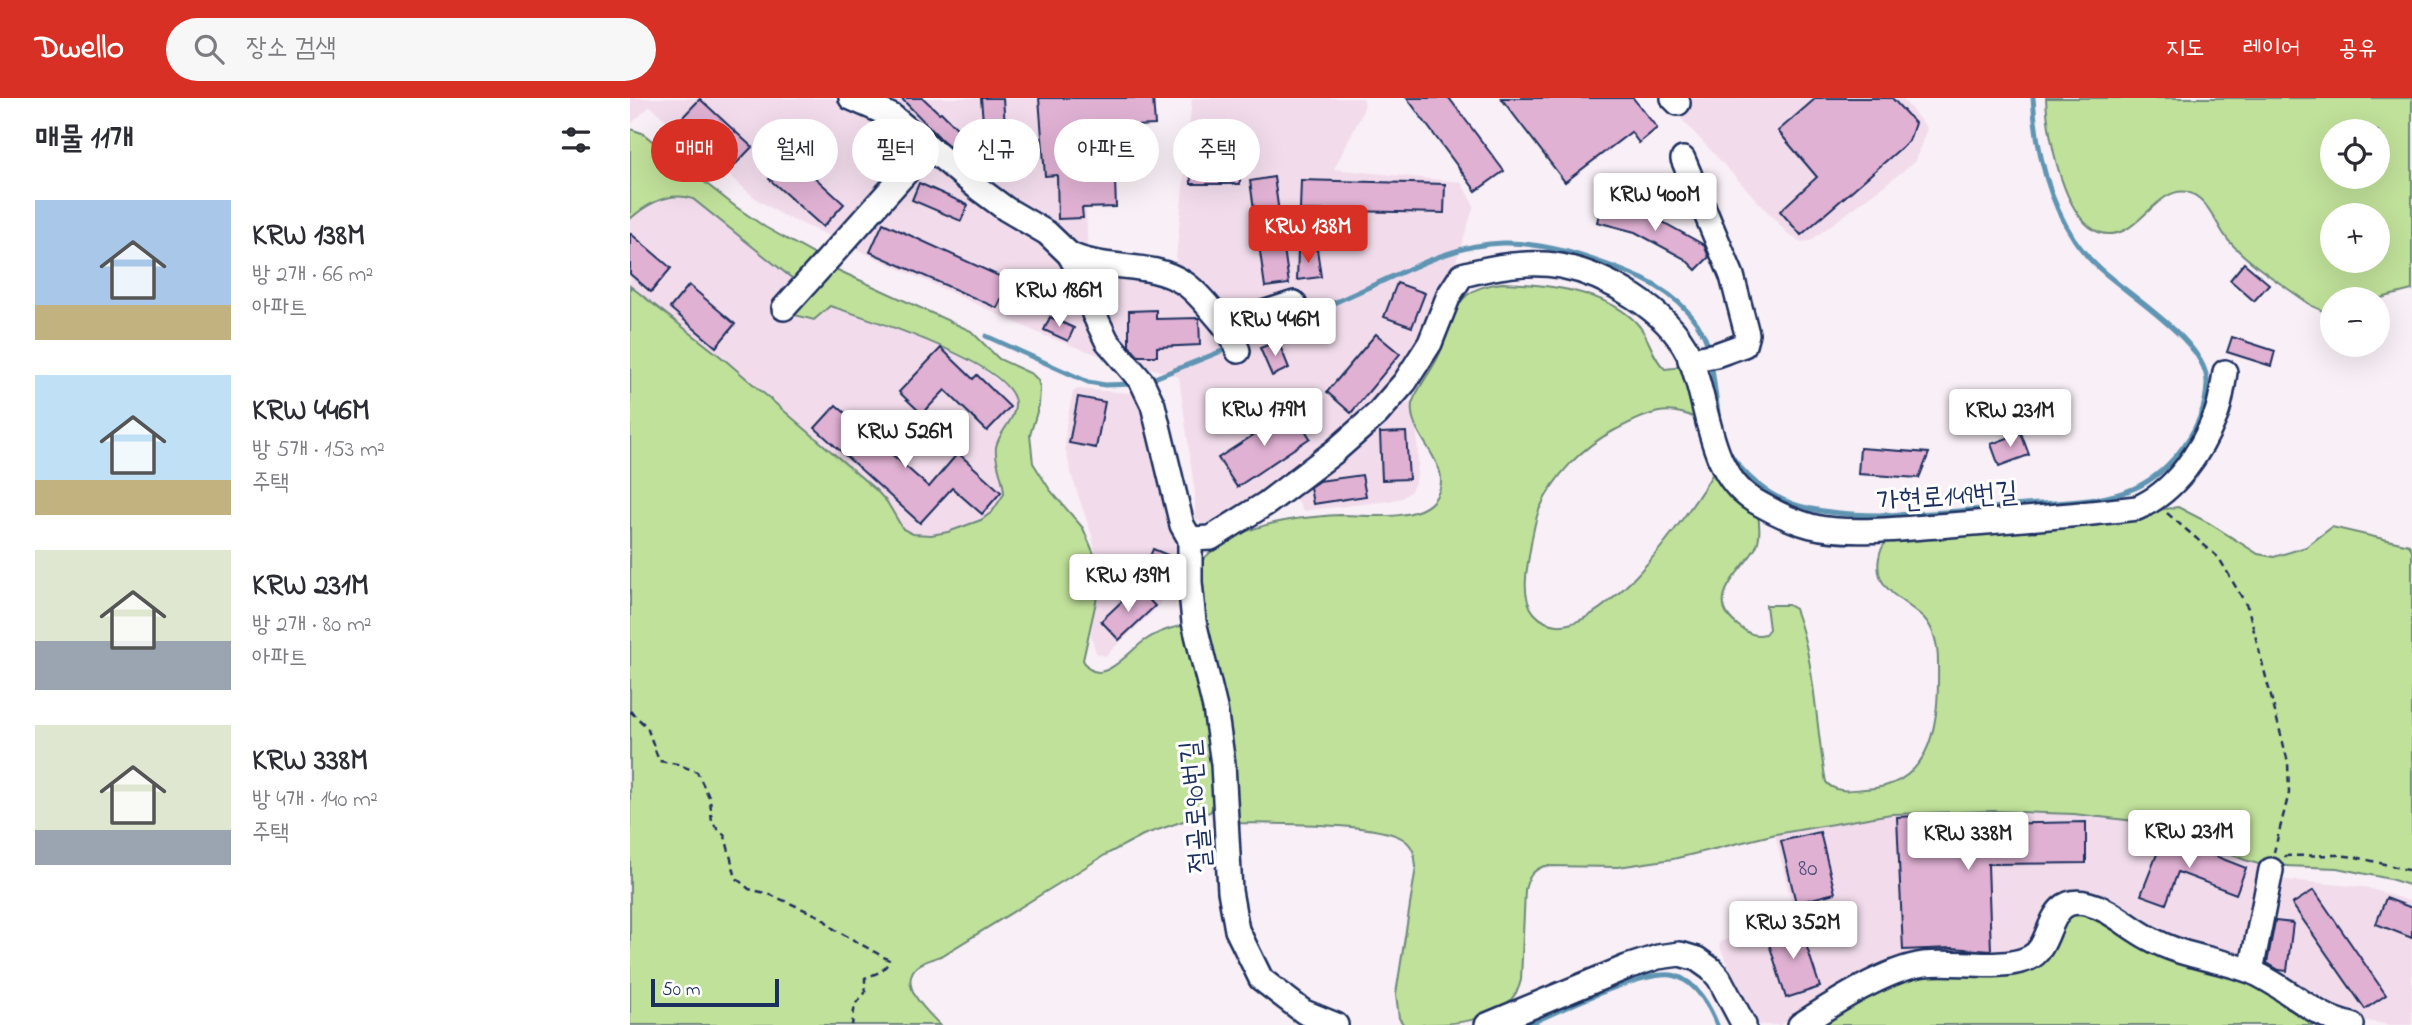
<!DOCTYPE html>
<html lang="ko">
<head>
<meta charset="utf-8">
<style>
  :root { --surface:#fff; --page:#f7f7f7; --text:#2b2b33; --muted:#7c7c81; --accent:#d93025 }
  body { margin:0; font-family:"Indie Flower","Poor Story",sans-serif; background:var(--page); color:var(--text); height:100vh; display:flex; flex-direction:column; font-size:26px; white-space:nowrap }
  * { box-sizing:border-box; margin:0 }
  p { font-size:23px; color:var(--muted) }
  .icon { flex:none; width:38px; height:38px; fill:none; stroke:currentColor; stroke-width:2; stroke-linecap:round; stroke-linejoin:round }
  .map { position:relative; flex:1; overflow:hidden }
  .drawer { display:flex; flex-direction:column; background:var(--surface); width:630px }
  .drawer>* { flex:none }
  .guide { position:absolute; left:21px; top:21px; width:665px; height:63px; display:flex; gap:14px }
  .fabs { position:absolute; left:1690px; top:21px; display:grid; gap:14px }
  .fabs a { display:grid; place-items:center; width:70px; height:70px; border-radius:50%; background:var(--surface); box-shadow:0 7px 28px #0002; font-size:35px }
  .scale { position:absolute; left:21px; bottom:18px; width:128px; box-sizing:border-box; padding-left:7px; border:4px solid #1b2f5e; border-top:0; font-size:19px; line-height:24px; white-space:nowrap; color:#1b2f5e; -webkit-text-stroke:5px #fff; paint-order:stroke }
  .price { position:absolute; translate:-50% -60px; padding:0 16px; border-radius:7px; background:#fff; color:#222; font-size:23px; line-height:46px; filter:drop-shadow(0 2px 4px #0008) }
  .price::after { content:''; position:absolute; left:50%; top:42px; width:21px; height:16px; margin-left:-10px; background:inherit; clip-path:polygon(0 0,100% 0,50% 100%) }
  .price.active { background:var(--accent); color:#fff }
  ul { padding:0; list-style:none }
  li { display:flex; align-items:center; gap:21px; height:175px; padding:0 35px }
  li span { display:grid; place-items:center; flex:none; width:196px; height:140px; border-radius:0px; color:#555 }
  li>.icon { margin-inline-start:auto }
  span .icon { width:84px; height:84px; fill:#fffc; stroke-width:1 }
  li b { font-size:30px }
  h2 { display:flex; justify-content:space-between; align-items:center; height:84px; padding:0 35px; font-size:30px }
  .chip { padding:0 24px; border-radius:32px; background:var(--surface); box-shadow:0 7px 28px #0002; font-size:24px; line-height:63px }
  .chip.active { background:var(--accent); color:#fff }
  header { display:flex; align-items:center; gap:42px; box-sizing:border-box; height:98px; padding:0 35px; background:var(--accent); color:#fff }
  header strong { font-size:33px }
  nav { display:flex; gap:38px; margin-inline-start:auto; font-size:24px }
  .search { width:490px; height:63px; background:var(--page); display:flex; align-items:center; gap:18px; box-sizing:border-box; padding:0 24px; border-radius:38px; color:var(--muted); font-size:26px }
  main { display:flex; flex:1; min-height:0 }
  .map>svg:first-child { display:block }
  .built { fill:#f2dcec }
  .green { fill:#c0e19a; stroke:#6e887c; stroke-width:2; fill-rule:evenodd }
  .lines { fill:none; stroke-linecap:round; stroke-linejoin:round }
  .stream { stroke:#5f95b3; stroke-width:5 }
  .building { fill:#e0b1d3; stroke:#1b2f5e; stroke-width:2 }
  .minor-casing { stroke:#1b2f5e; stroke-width:28 }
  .path { stroke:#1b2f5e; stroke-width:2.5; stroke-dasharray:7 5; stroke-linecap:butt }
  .minor { stroke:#fff; stroke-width:23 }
  .labels { text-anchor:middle; stroke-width:6; stroke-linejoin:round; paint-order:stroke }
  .number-label { font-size:24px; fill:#4c507b }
  .street-label { font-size:28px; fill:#1b2f5e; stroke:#fff }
</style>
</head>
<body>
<header>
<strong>Dwello</strong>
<div class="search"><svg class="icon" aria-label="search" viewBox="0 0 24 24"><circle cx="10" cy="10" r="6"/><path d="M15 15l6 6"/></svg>장소 검색</div>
<nav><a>지도</a><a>레이어</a><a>공유</a></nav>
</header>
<main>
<section class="drawer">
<h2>매물 11개<svg class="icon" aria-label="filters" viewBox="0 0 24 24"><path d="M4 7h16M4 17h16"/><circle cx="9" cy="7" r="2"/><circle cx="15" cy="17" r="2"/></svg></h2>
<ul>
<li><span style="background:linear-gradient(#a9c7e8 75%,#c2b280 0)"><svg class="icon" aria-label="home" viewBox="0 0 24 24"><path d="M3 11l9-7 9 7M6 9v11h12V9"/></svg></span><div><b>KRW 138M</b><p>방 2개 · 66 m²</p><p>아파트</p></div></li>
<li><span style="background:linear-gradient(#bfe0f5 75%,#c2b280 0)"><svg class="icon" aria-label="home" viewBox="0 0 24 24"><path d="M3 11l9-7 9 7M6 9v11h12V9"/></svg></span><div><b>KRW 446M</b><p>방 5개 · 153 m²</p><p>주택</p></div></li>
<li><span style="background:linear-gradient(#dfe7d0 65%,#9aa5b1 0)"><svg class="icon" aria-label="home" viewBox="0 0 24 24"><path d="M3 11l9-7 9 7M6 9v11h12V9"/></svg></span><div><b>KRW 231M</b><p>방 2개 · 80 m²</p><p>아파트</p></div></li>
<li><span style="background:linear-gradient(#dfe7d0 75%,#9aa5b1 0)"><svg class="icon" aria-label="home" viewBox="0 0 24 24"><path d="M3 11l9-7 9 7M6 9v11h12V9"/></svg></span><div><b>KRW 338M</b><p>방 4개 · 140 m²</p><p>주택</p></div></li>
</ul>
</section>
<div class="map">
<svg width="1782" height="927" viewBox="0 0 1782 927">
  <rect width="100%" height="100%" fill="#f9eff6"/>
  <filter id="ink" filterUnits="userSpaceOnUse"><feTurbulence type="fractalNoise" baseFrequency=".0143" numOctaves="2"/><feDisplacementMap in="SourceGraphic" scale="14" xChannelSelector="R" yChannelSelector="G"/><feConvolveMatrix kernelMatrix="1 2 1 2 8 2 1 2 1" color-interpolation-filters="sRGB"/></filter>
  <g filter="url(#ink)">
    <g class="built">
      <polygon points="0,0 203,0 211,3 238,14 396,130 437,168 473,255 471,258 415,238 220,148 201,169 200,208 294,240 335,259 377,289 383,296 384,313 366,348 375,396 362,414 351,422 318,434 301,437 283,436 273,431 257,404 246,392 95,262 0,188 0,121 16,106 27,102 56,99 63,101 168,185 206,141 152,117 125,100 20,8 0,27"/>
      <polygon points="247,0 451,0 458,156 394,114"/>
      <polygon points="562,0 733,0 735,6 731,18 704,71 831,84 844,108 823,173 786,253 740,312 665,373 585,424 572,426 565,420 565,396 549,279 504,265 488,248 467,193 467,176 511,178 541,188 567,209 612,215 591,211 545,170"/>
      <polygon points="1055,0 1272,0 1297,30 1285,64 1180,143 1172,144 1160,138 1045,14"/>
      <polygon points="447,291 502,295 508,300 512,308 543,433 550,449 550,461 547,472 530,507 475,558 466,555 461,538 469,480 467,463 462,438 442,379 435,349 436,328 443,294"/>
      <polygon points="782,305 787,330 788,367 786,383 780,394 772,400 759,403 673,413 663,395 769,306"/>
      <polygon points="1363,713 1443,716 1522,725 1615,762 1636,767 1611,857 1607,861 1402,850 1182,911 1150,927 1127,927 1122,921 1089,847 1092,843 1165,821 1145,736 1261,716"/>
      <polygon points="1644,781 1735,789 1782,804 1782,927 1761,927 1715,919 1627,869"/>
    </g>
    <g class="green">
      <path d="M1416 0H1782V192L1747 201H1703V214H1695L1682 208C1654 187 1621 168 1598 142 1586 127 1578 99 1557 94 1533 89 1514 123 1495 132 1438 160 1417 35 1416 0ZM1748 33V79H1703V33ZM1748 117V163H1703V117Z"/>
      <path d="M0 31 12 35 106 109 135 129 185 157 186 162 168 185 63 101C39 93 17 106 0 121Z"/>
      <path d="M201 169 341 233 369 261 402 276 408 282 410 290 409 307 400 337 403 365 420 392 453 430 467 463 469 480 467 499 453 562C468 594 499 553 514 543 525 535 537 531 550 528L559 534 579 617 585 707 580 714 513 737 475 757 313 857C304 861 288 864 283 873 272 892 299 915 310 927H0V188L95 262 246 392 257 404 273 431 283 436 301 437 318 434 351 422 362 414 374 396C374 380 364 364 366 349 369 333 386 322 385 305 383 265 234 219 200 208L184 222 165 217V211Z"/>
      <path d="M872 185C915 186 981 193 1010 229 1020 242 1023 261 1035 271L1044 270 1056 262 1065 320C1034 305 1014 318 985 332 952 349 924 378 909 412 903 428 901 447 898 464 895 480 893 502 904 515 954 573 1066 406 1086 370 1095 379 1123 402 1127 414 1130 425 1131 441 1125 451 1110 476 1072 502 1110 529 1118 535 1125 539 1135 536L1139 531 1136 507H1158L1165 511C1186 565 1185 627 1196 684 1206 696 1221 692 1235 691 1305 688 1309 621 1308 565 1308 549 1305 532 1294 520 1275 502 1243 492 1249 460 1250 450 1254 444 1263 439L1495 417 1548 409 1579 425 1628 456 1644 459 1676 449 1702 429 1779 447 1782 452V788L1760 781 1707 770 1632 767 1615 762 1522 725 1444 716 1363 713 1261 716 1146 736 1043 761 988 769 914 768C902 773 898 779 895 792L891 882C881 927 814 927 774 927L769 920 766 896 786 769C785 758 784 748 773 741 747 724 641 726 605 725L575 536 569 466C601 427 663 419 711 417 735 417 785 424 803 403 831 370 777 340 782 306 784 296 803 270 808 259 817 242 820 216 833 201 843 190 858 187 872 185Z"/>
      <polygon points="1452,812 1617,880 1692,927 1180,927 1282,877 1378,869 1428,822"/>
    </g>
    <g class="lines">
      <g class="stream">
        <polyline points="356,238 458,284 475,287 504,286"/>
        <path d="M611 246C653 228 695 209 737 190 780 171 825 146 873 145 915 144 957 159 996 174 1033 188 1066 211 1079 250"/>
        <polyline points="1082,270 1089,322"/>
        <polyline points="517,283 602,249"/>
        <path d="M1099 354C1116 380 1139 399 1169 408 1231 426 1330 412 1395 407 1430 404 1472 405 1505 390 1542 373 1576 327 1577 286 1579 245 1496 196 1468 169 1459 161 1451 151 1444 141 1417 100 1406 48 1403 0"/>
        <path d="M897 927C927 914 1017 869 1046 878 1066 884 1080 909 1087 927"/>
      </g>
    </g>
    <g class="building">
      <polygon points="271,0 293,0 309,15 311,14 353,57 342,67 311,41"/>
      <polygon points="351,0 373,0 377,56 356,58"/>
      <polygon points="409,0 523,0 525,27 483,29 486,109 452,110 453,120 428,121 427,77 415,78"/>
      <polygon points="777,0 819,0 874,73 846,93"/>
      <polygon points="871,0 1003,0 1027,30 1009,45 1001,34 935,84"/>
      <polygon points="1186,0 1262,0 1285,25 1279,43 1171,137 1150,113 1187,79 1148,33"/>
      <polygon points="70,1 122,49 100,72 48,24"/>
      <polygon points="245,26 252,29 267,43 256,54 236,35"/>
      <polygon points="160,57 214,106 193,129 139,81"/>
      <polygon points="560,62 610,62 610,86 561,86"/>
      <polygon points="644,79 659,186 635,189 620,83"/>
      <polygon points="671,82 815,86 814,115 670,112"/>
      <polygon points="289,85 338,107 331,123 282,102"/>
      <polygon points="972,105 1020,117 1074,147 1079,159 1066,172 1055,161 1005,134 967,124"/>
      <polygon points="253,125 380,183 367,210 240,154"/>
      <polygon points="0,135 41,170 21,194 0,176"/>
      <polygon points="687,151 691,179 667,182 668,154"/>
      <polygon points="1614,165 1639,186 1624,203 1600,182"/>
      <polygon points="767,185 795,195 782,229 754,219"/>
      <polygon points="59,187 105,226 86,249 40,210"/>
      <polygon points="526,212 526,221 569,220 570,247 527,249 527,258 508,258 499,248 499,213"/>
      <polygon points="420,219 444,230 438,243 414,232"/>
      <polygon points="746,236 770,256 721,315 697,294"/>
      <polygon points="1602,239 1645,253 1641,268 1597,254"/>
      <polygon points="648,243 659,270 642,278 630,250"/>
      <polygon points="311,250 343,281 347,277 380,309 357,333 315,292 292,316 269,294"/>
      <polygon points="448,299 475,304 466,350 439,345"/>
      <polygon points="206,307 299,389 328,355 371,394 352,416 322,390 290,425 185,330"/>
      <polygon points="662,312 680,340 607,389 588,360"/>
      <polygon points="776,334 779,381 752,382 750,335"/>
      <polygon points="1391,335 1399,357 1369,368 1361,346"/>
      <polygon points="1230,350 1299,355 1289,380 1228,376"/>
      <polygon points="732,377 736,398 683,406 680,389 689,383"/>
      <polygon points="523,451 545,460 536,482 514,473"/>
      <polygon points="507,489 525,508 489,542 471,523"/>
      <polygon points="1307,717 1356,718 1356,726 1456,724 1456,765 1358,766 1361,853 1322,850 1273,852 1267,719"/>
      <polygon points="1190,734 1205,795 1166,805 1151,743"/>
      <polygon points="1534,738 1616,770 1606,796 1548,774 1536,806 1511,797"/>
      <polygon points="1684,792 1756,897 1735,911 1662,806"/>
      <polygon points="1756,800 1782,810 1782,840 1746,826"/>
      <polygon points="1645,823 1663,825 1657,873 1649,872 1637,865"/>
      <polygon points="1169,825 1190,889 1156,900 1136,836"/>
    </g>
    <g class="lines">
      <g class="minor-casing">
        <g id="minor">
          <path d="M221 0 262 18 349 91 376 111 417 135 439 156 453 181 464 216 477 243 512 284 523 307 552 427 560 441 581 440 637 405 704 354 747 316 775 284 800 245 819 197 832 177C863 169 898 162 931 168 977 177 1037 212 1058 255 1079 301 1076 372 1123 402 1140 412 1162 423 1181 428 1216 437 1271 431 1307 428 1374 423 1441 418 1507 410 1545 394 1571 354 1586 317 1591 304 1593 288 1595 274"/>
          <polyline points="1043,0 1048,5"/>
          <polyline points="1053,61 1102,178 1117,236 1114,247 1086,257 1060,262"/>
          <path d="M439 156C476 174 520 162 554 185 568 194 580 211 591 223L617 220 664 205"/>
          <polyline points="154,210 299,49"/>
          <polyline points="591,223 601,236 608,253"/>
          <polyline points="560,441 560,484 564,524 585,610 593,666 600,793 607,832 631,881 674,914 706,927"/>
          <polyline points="1621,873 1641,772"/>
          <polyline points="857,927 997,869 1028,859 1050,856 1067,861 1081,871 1089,880 1114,927"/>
          <path d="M1170 927C1202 906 1256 871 1294 866 1325 862 1370 873 1399 860 1425 849 1415 794 1459 806 1482 812 1499 830 1519 840 1553 859 1586 860 1620 873 1657 888 1682 919 1722 927"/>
        </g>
      </g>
      <g class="path">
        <polyline points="1537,415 1589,460 1618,510 1658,664 1659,695 1644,754"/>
        <polyline points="0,613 17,629 29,663 47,666 67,674 80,701 82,725 95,738 106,780 119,791 139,796 191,819 204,831 259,862 259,865 250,874 235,880 235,895 225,906 222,927"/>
        <polyline points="1654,758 1708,757 1726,759 1782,773"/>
      </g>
      <use href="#minor" class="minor"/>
    </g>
  </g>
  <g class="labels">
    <g class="number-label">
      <text x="1178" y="777">80</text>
    </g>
    <g class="street-label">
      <text transform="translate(1317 397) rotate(-4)" y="10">가현로149번길</text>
      <text transform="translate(564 709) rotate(-95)" y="10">절골로90번길</text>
    </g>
  </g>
</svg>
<div class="fabs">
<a><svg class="icon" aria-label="locate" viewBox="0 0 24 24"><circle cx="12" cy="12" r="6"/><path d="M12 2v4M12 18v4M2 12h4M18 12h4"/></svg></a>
<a>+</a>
<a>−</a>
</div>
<div class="scale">50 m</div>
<b class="price" style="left:1025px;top:135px">KRW 400M</b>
<b class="price active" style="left:678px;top:167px">KRW 138M</b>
<b class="price" style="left:429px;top:231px">KRW 186M</b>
<b class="price" style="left:645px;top:260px">KRW 446M</b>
<b class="price" style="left:634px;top:350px">KRW 179M</b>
<b class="price" style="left:1380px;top:351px">KRW 231M</b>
<b class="price" style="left:275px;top:372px">KRW 526M</b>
<b class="price" style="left:498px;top:516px">KRW 139M</b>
<b class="price" style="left:1559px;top:772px">KRW 231M</b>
<b class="price" style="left:1338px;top:774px">KRW 338M</b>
<b class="price" style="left:1163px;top:863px">KRW 352M</b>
<div class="guide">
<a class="chip active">매매</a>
<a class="chip">월세</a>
<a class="chip">필터</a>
<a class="chip">신규</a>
<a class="chip">아파트</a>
<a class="chip">주택</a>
</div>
</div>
</main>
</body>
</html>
